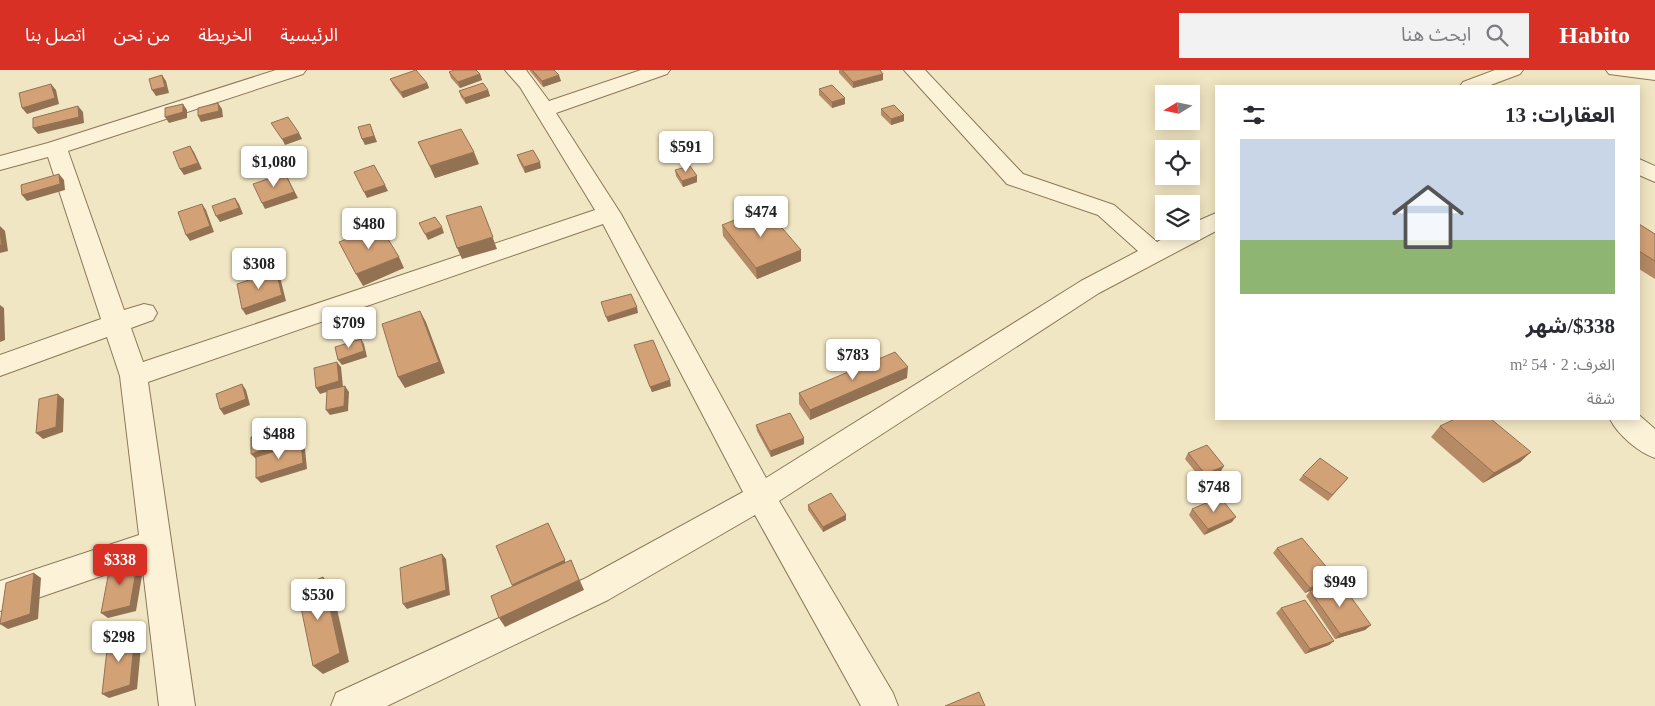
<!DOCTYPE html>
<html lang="ar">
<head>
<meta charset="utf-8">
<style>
  :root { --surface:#fff; --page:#f2f2f3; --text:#2b2b33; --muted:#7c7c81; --accent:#d93025 }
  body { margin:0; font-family:"Times New Roman","Noto Sans Arabic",serif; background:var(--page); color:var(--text); direction:rtl; height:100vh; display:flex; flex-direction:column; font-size:19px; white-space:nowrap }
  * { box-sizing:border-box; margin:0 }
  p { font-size:16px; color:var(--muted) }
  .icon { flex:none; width:28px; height:28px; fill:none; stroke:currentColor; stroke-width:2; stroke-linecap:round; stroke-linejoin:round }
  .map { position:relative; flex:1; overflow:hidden; direction:ltr }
  .panel { position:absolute; left:1215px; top:15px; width:425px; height:335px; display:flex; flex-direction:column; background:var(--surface); border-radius:0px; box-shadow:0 2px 12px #0003; direction:rtl }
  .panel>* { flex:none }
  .needle { width:32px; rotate:260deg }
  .fabs { position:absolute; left:1155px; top:15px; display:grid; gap:10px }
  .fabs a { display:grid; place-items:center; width:45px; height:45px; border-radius:0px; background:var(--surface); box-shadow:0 2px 12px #0003; font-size:25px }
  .price { position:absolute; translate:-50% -42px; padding:0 11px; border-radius:5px; background:#fff; color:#222; font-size:16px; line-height:32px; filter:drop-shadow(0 1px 2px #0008) }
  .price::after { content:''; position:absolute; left:50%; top:30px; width:15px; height:11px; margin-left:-8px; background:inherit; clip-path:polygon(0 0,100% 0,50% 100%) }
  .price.on { background:var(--accent); color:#fff }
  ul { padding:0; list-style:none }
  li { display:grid; align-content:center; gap:10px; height:265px; padding:0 25px }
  li span { display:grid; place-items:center; height:155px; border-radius:0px; color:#555 }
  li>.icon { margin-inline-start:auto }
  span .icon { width:90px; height:90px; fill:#fffc; stroke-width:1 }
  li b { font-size:21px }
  h2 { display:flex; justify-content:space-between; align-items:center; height:60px; padding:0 25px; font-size:21px }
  header { display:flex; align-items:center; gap:30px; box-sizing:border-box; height:70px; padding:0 25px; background:var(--accent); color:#fff }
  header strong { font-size:24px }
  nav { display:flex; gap:28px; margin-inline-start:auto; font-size:18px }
  .search { width:350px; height:45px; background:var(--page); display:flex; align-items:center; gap:12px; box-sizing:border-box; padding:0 18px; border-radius:0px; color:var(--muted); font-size:19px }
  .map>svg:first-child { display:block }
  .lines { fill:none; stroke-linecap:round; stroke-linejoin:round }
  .street-casing { stroke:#8d7758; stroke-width:2 }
  .street { fill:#fbf2d7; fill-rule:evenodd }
  .wall { fill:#b58a65 }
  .shaded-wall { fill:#937153 }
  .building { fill:#d2a176; stroke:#937153 }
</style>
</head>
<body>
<header>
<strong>Habito</strong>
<div class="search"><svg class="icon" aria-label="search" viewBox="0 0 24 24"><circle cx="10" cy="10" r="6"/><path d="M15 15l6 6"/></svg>ابحث هنا</div>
<nav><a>الرئيسية</a><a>الخريطة</a><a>من نحن</a><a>اتصل بنا</a></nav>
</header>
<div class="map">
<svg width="1655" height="636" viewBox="0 0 1655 636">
  <rect width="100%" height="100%" fill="#f1e6c3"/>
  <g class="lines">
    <g class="street-casing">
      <g id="street">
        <polygon points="276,0 306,0 303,4 68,81 124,240 144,234 153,236 157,243 153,250 131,258 143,292 595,140 520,17 505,0 526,0 549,31 641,0 670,0 667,4 556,43 621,144 766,408 1081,211 1138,181 1098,145 1007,114 904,0 925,0 1023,104 1114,135 1157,172 1177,161 1191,161 1191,154 1216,143 1216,161 1099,223 779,431 893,623 898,636 861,636 755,445 608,530 387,636 331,636 336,623 586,508 743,422 603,154 148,312 195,636 159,636 142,492 0,541 0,511 139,465 120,306 107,267 0,306 0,285 101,249 48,87 0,100 0,86 48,73"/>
        <polygon points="1495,0 1523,0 1520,4 1488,16 1460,16 1463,12"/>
        <polygon points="1606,0 1655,0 1655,10 1609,4"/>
        <polygon points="1639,89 1655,96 1655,112 1639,105"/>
        <path d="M1639 345 1655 359V388C1638 382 1618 365 1610 349H1639Z"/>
      </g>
    </g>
    <use href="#street" class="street"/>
  </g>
  <g class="wall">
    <polygon points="529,0 554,0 561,11 543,17"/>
    <polygon points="839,0 880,0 883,4 883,10 853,18 839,3"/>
    <polygon points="449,2 480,4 482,10 460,18 451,8"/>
    <polygon points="390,9 427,13 429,18 403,28 393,15"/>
    <polygon points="819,19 845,34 832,38 819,25"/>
    <polygon points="488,20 490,26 466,34 461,27 459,21"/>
    <polygon points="881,39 904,45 904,51 891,55 881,45"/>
    <polygon points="418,72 479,94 435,108"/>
    <polygon points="517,85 541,98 525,103 519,91"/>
    <polygon points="675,100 697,106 697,112 683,117 676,106"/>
    <polygon points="1639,154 1655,164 1655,209 1639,199"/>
    <polygon points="722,155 801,191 757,209 723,166"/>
    <polygon points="634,275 671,316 652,322 636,281"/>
    <polygon points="907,308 810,350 799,334 799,323"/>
    <polygon points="756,355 804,374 771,387 757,361"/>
    <polygon points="1440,356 1531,382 1520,392 1483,413 1431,367"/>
    <polygon points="1188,383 1221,401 1202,410 1185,389"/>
    <polygon points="1303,405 1348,408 1328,431 1299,410"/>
    <polygon points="808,435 846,445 846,450 823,462 808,440"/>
    <polygon points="1192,439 1232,452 1204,465 1189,445"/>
    <polygon points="1277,478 1335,507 1330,512 1312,520 1371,555 1365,560 1335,569 1306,526 1310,521 1305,523 1273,483"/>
    <polygon points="1281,538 1334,571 1329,575 1305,584 1276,543"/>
  </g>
  <g class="shaded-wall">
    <polygon points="480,4 482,10 460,18 458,12"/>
    <polygon points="883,4 883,10 853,18 853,12"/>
    <polygon points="162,5 166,11 169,23 156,26 152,20"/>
    <polygon points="559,5 561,11 543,17 542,11"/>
    <polygon points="427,13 429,18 403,28 401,22"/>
    <polygon points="51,14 56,20 59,34 27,44 22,38"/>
    <polygon points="488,20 490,26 466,34 464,28"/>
    <polygon points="845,28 845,34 832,38 832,32"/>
    <polygon points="218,33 222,39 223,47 201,52 198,46"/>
    <polygon points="183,34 187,40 187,48 169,53 165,47"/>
    <polygon points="78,36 83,42 84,53 38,64 33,58"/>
    <polygon points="904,45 904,51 891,55 891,49"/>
    <polygon points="370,54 377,72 365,75 362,69"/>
    <polygon points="299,63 302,69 285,75 282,69"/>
    <polygon points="190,76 194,82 202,99 184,105 180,99"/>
    <polygon points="474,82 479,94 435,108 430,96"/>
    <polygon points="540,92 541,98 525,103 524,97"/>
    <polygon points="285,103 298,128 265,139 262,133"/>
    <polygon points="59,104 64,110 65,120 27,131 22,125"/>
    <polygon points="697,106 697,112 683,117 682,111"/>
    <polygon points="385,115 388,121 367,128 364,122"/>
    <polygon points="235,128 239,134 243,144 220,152 216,146"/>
    <polygon points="202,134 206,140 214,162 190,171 186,165"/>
    <polygon points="485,147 497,179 462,189 457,178"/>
    <polygon points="0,156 5,161 8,181 0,183"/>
    <polygon points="442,157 444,163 428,170 425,164"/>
    <polygon points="801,180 801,191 757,209 756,198"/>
    <polygon points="399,187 404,198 363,216 356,204"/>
    <polygon points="276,201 280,207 286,231 246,245 242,239"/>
    <polygon points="0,235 4,238 5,270 0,272"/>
    <polygon points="637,237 638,243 608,252 606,247"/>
    <polygon points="420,241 426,252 445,303 405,318 398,307"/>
    <polygon points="361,269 364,274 367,287 342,295 338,290"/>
    <polygon points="337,292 341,297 343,317 320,324 316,318"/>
    <polygon points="908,297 907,308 810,350 810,340"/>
    <polygon points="670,310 671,316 652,322 650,317"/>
    <polygon points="242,314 246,320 250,335 224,345 220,339"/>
    <polygon points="345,316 349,322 348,341 330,345 326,340"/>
    <polygon points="58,324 64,329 63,362 43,369 36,363"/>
    <polygon points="278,359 282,365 283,382 256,389 251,384"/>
    <polygon points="804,368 804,374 771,387 770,381"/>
    <polygon points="301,373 305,379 307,399 261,413 256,408"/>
    <polygon points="1531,382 1520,392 1483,413 1494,403"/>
    <polygon points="1224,396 1221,401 1202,410 1205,404"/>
    <polygon points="846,445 846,450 823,462 823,457"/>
    <polygon points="1236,447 1232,452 1204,465 1208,459"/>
    <polygon points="548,453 569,500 517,524 512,515"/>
    <polygon points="442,484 446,489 450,525 407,539 403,534"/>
    <polygon points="138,489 144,494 136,541 108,548 101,543"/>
    <polygon points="571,490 584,520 505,557 499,548"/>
    <polygon points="34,503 41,508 38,549 8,559 0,554"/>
    <polygon points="323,507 332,517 349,592 323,604 313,596"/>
    <polygon points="1335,507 1330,512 1305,523 1310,518"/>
    <polygon points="1371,555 1365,560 1335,569 1340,564"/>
    <polygon points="135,563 142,567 137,619 109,628 102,624"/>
    <polygon points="1334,571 1329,575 1305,584 1310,579"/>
  </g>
  <g class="building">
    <polygon points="416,0 427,13 401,22 390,9"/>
    <polygon points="454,0 476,0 480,4 458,12 449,2"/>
    <polygon points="532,0 554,0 559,5 542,11"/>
    <polygon points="842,0 880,0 883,4 853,12"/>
    <polygon points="162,5 165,17 152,20 149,9"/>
    <polygon points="483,13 488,20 464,28 459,21"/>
    <polygon points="51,14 55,28 22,38 19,23"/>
    <polygon points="832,15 845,28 832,32 819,19"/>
    <polygon points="218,33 219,41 198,46 198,38"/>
    <polygon points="183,34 183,42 165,47 165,38"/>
    <polygon points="894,35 904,45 891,49 881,39"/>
    <polygon points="78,36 79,47 33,58 33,48"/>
    <polygon points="288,47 299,63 282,69 271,53"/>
    <polygon points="370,54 374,66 362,69 358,57"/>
    <polygon points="461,59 474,82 430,96 418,72"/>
    <polygon points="190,76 198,93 180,99 173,82"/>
    <polygon points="533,80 540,92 524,97 517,85"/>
    <polygon points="374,95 385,115 364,122 354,102"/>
    <polygon points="690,96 697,106 682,111 675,100"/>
    <polygon points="285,103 294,122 262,133 253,114"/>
    <polygon points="59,104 60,114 22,125 21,115"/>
    <polygon points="235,128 239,138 216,146 212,136"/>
    <polygon points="202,134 210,156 186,165 178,142"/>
    <polygon points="481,136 493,167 457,178 446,146"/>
    <polygon points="765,138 801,180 756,198 722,155"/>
    <polygon points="435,147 442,157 425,164 419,153"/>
    <polygon points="1639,154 1655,164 1655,191 1639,181"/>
    <polygon points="380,156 399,187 356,204 339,172"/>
    <polygon points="0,162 2,175 0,175"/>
    <polygon points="276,201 282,225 242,239 237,214"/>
    <polygon points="631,224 637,237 606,247 601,232"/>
    <polygon points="420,241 439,292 398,307 382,254"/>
    <polygon points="361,269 364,281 338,290 335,277"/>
    <polygon points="653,270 670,310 650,317 634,275"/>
    <polygon points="895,282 908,297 810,340 799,323"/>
    <polygon points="337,292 339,311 316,318 314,298"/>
    <polygon points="242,314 246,329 220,339 216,324"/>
    <polygon points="345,316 344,336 326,340 327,320"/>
    <polygon points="58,324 56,357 36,363 39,329"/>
    <polygon points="790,343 804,368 770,381 756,355"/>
    <polygon points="1455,349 1491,349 1531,382 1494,403 1440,356"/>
    <polygon points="278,359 278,376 251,384 251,367"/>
    <polygon points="301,373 303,393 256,408 256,387"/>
    <polygon points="1207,375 1224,396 1205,404 1188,383"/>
    <polygon points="1320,388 1348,408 1332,425 1303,405"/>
    <polygon points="831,423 846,445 823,457 808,435"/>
    <polygon points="1220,427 1236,447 1208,459 1192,439"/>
    <polygon points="548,453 565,490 512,515 496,476"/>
    <polygon points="1302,468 1335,507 1310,518 1277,478"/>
    <polygon points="442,484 446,520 403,534 400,498"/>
    <polygon points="138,489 130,536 101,543 110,496"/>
    <polygon points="571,490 579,510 499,548 491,526"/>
    <polygon points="34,503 30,544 0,554 6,513"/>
    <polygon points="323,507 340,583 313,596 297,518"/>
    <polygon points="1340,512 1371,555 1340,564 1310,521"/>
    <polygon points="1305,530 1334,571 1310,579 1281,538"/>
    <polygon points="135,563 130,615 102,624 108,571"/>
    <polygon points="979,622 985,636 945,636"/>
  </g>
</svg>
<div class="fabs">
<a><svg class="needle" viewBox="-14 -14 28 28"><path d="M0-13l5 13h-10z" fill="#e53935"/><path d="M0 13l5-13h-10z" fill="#7c7c81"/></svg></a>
<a><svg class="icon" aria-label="locate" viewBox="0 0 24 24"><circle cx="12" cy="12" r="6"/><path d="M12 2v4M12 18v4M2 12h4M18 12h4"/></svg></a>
<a><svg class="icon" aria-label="layers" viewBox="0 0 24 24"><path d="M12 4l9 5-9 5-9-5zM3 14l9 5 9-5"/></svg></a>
</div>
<b class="price" style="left:686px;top:103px">$591</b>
<b class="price" style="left:274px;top:118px">$1,080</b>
<b class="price" style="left:761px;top:168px">$474</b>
<b class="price" style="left:369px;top:180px">$480</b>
<b class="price" style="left:259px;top:220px">$308</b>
<b class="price" style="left:349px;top:279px">$709</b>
<b class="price" style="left:853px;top:311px">$783</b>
<b class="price" style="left:279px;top:390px">$488</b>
<b class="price" style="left:1214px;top:443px">$748</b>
<b class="price on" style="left:120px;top:516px">$338</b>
<b class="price" style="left:1340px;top:538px">$949</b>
<b class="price" style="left:318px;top:551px">$530</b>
<b class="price" style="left:119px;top:593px">$298</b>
<section class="panel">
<h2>العقارات: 13<svg class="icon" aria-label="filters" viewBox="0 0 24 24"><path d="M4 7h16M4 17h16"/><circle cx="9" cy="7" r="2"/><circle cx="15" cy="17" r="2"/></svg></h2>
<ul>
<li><span style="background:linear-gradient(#c9d6e8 65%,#8fb573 0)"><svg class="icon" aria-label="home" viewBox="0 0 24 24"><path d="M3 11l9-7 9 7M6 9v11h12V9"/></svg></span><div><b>$338/شهر</b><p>الغرف: 2 · 54 m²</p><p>شقة</p></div></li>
</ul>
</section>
</div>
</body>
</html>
